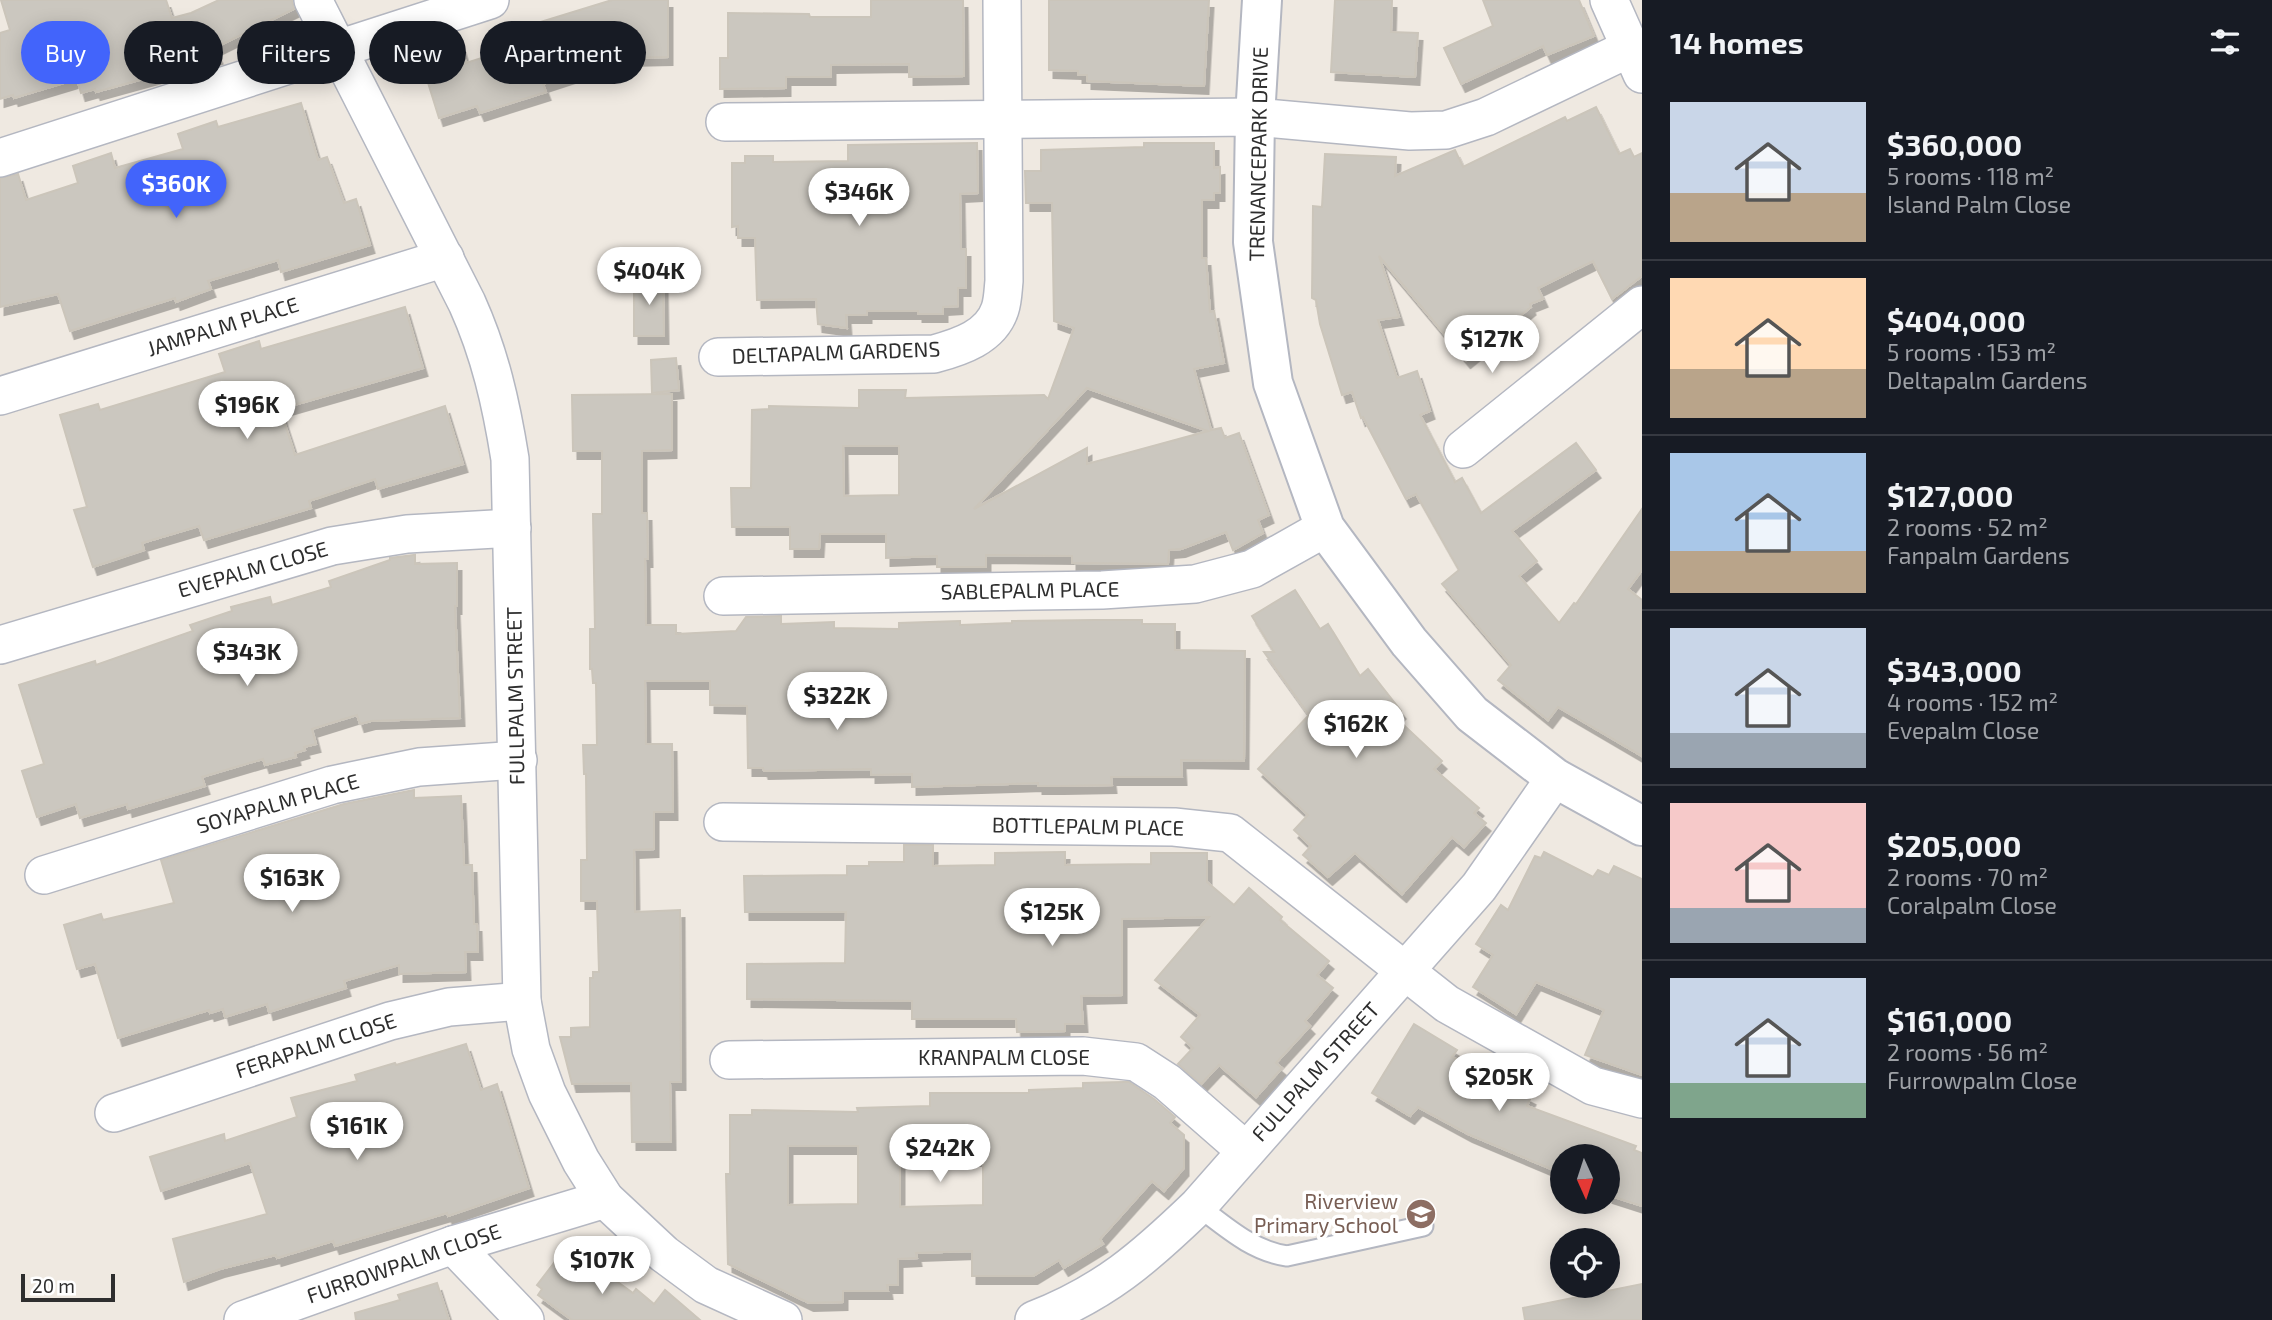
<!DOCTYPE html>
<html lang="en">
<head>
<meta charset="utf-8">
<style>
  :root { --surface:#171b24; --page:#242831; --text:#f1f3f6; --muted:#9ea1a6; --line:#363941; --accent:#4264fb }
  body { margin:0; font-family:"Exo 2",sans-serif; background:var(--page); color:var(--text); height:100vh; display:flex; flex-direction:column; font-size:26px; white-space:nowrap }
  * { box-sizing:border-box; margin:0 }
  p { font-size:23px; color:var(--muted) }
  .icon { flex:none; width:38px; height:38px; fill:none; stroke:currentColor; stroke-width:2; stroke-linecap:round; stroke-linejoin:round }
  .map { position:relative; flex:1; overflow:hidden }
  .drawer { display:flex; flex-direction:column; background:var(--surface); width:630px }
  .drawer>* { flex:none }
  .hud { position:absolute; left:21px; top:21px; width:665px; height:63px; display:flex; gap:14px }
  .needle { width:46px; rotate:177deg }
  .fabs { position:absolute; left:1550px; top:1144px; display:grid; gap:14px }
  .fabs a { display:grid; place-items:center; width:70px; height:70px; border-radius:50%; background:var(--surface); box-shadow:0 4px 18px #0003; font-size:35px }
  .scale { position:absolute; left:21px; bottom:18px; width:94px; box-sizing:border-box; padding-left:7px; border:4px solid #2e2e2e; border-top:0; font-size:19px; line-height:24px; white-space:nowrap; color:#2e2e2e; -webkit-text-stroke:5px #fff; paint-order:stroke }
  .price { position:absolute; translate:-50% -60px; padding:0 16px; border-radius:24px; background:#fff; color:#222; font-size:23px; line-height:46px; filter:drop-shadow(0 2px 4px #0008) }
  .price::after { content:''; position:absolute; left:50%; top:42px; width:21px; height:16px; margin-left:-10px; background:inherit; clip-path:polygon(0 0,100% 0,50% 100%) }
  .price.selected { background:var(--accent); color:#fff }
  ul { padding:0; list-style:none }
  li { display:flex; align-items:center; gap:21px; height:175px; padding:0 28px }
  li+li { border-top:2px solid var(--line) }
  li span { display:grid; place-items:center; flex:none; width:196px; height:140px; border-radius:0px; color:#555 }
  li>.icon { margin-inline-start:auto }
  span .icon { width:84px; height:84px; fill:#fffc; stroke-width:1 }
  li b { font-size:30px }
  h2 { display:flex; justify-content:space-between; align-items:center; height:84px; padding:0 28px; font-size:30px }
  .tag { padding:0 24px; border-radius:32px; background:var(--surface); box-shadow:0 4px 18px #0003; font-size:24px; line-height:63px }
  .tag.selected { background:var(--accent); color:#fff }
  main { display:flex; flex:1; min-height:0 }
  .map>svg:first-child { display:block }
  .building { fill:#cbc7bf; stroke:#cbc5ba; stroke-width:2; fill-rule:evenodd; filter:url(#shadow) }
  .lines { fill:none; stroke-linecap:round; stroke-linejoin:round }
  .lane-casing { stroke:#b4b7c1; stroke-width:23 }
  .street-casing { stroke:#b4b7c1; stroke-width:40 }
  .secondary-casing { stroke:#b4b7c1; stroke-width:42 }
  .lane { stroke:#fff; stroke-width:19 }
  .street { stroke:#fff; stroke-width:37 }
  .secondary { stroke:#fff; stroke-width:38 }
  .labels { text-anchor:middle; stroke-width:7; stroke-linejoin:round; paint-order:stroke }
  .street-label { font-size:21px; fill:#2e2e2e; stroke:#fff }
  .education-label { font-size:21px; fill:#785e54; stroke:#fff; text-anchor:end }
</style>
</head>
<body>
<main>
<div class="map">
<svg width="1642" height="1320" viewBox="0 0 1642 1320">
  <defs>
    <filter id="shadow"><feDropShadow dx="4.5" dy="8" stdDeviation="0" flood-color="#0004"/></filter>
  </defs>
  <rect width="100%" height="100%" fill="#efe9e1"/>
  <g class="building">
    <polygon points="1,0 166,0 172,18 191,13 219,0 292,0 294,9 214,48 218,56 172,71 96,92 95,89 81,93 77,79 14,98 13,95 0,99 0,33 10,30"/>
    <polygon points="612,0 668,0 668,57 623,58 543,84 546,92 480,113 477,106 439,118 420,57 461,45 466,63 536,41 531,25"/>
    <polygon points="871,0 963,0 964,76 909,77 909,64 831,65 831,77 786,77 786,88 720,89 720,58 728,58 728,13 809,14 810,17 871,17"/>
    <polygon points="1049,0 1209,0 1204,86 1087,81 1087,75 1078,75 1078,71 1049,70"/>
    <polygon points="1335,0 1392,0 1391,32 1418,33 1415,77 1331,72"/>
    <polygon points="1483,0 1579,0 1594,36 1547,55 1543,46 1461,84 1444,48 1493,26"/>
    <polygon points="301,103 318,160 327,157 344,203 356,199 370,245 281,272 278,260 208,281 211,289 176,302 175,298 70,331 58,294 0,307 0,178 18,174 26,200 78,183 73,166 111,153 115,168 183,149 178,134 216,121 218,127"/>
    <polygon points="1596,107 1619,154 1630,149 1634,157 1642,153 1642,276 1612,299 1593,261 1538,288 1543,299 1530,304 1531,307 1466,360 1379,256 1399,317 1378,320 1397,378 1417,371 1430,411 1420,415 1455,482 1462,478 1481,513 1576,443 1596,470 1512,531 1537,561 1519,576 1559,623 1574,603 1576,604 1642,509 1642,570 1628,589 1642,600 1642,756 1558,707 1548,720 1498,680 1511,665 1442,584 1459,570 1416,494 1406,499 1363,417 1361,418 1352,392 1342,395 1320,324 1316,300 1312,298 1313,206 1322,207 1325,154 1396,157 1395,176 1455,150 1463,167 1565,117 1567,121"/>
    <polygon points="977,143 978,193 960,194 961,249 966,249 966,288 958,288 958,306 943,307 943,314 918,314 918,311 867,311 867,315 846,315 847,328 818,324 816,299 757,300 755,238 738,238 738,226 732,227 732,163 745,163 745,156 773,156 773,162 848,161 848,145"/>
    <path d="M1144 143H1214V168L1220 167V193H1214V200H1202V258H1206L1210 312 1214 311 1224 363 1194 369 1211 430 1221 428 1225 438 1239 433 1269 515 1258 520 1263 533 1233 550 1226 532 1181 549 1169 550 1168 564 1072 563V556L986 555V567H937V556L886 558V534H820L819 549H790V527H732L731 488H751L752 410 769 409V406L859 408V390H906L905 398 1044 395 1048 399 1074 328 1054 321 1052 203H1026L1025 171H1041V150L1144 147ZM1087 388 1208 431 1087 464V448L974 509ZM843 446H899V495L844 496Z"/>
    <polygon points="663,277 664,336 634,336 634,278"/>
    <polygon points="405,307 423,368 280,409 295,455 445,406 463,464 378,489 375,479 309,501 311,508 204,540 199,526 142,543 144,550 93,567 74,510 87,507 60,415 98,404 100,410 225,372 219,354 259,341 261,349"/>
    <polygon points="676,358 679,390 652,393 651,360"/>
    <polygon points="672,394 672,450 642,451 642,513 647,513 648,559 645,559 646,625 676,625 676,634 736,631 746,617 781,616 781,624 834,622 834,628 899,629 899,623 960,621 960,625 1012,623 1012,621 1095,620 1142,620 1142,624 1175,624 1175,650 1245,651 1244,761 1181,760 1182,777 1111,777 1112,785 1060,786 1038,786 1038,783 912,787 912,774 871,775 871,769 764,771 763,768 748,768 747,706 710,705 710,681 645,681 646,744 672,744 673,812 654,812 654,849 634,850 635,912 680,910 681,1082 670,1082 671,1142 632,1142 631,1083 572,1084 560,1037 571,1037 571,1028 590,1027 590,978 593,978 593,972 599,972 597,901 581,901 581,860 587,860 586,774 584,774 583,745 597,745 596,683 593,683 592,669 590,669 590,629 595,629 593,514 602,514 602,451 573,451 572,395"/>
    <polygon points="415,555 415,564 457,563 457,606 455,606 460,718 371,721 360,724 357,715 312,729 316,744 304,747 305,750 295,753 296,757 265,765 263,759 202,777 205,786 128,809 127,804 80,818 76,804 37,817 22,771 44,764 19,685 95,661 96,665 193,631 190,625 232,611 231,607 270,597 272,605 331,587 329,581 390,560 390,558"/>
    <polygon points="1295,590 1320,629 1328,624 1360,676 1368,669 1401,711 1395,717 1442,761 1434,769 1479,808 1474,813 1486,823 1464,847 1452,837 1402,894 1355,853 1328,877 1303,855 1311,846 1294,830 1308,815 1258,769 1309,715 1264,652 1274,652 1252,616"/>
    <polygon points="414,790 414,798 461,796 464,865 472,865 474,924 477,924 478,952 465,952 466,972 399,974 399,965 344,981 346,988 269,1012 267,1004 225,1017 223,1009 210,1013 209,1010 118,1038 95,964 77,969 64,925 101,914 103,920 174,903 161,860 344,804"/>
    <polygon points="904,845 933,845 933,866 995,865 995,853 1065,852 1065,865 1151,864 1151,853 1207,853 1207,882 1234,905 1249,888 1282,917 1280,920 1329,961 1317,975 1333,988 1305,1021 1310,1026 1276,1063 1282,1068 1256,1097 1219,1065 1201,1084 1178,1064 1193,1048 1181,1037 1200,1015 1155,980 1209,917 1122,919 1122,995 1081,996 1083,1024 1065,1024 1065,1031 1017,1032 1016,1019 912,1019 912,1001 747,999 747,964 845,963 846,912 745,912 744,876 847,875 847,866 869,866 869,862 904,862"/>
    <polygon points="1544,852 1593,877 1598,870 1609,875 1614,866 1642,879 1642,1075 1585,1055 1604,1010 1536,982 1516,1014 1473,987 1493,955 1476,944 1501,905 1508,910 1535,856 1541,858"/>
    <polygon points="1414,1024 1457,1050 1452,1057 1531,1097 1527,1106 1636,1146 1634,1150 1642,1153 1642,1206 1608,1195 1608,1157 1563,1157 1563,1174 1468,1134 1418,1107 1410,1116 1372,1093"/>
    <polygon points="466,1044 481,1090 497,1084 529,1188 448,1216 447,1213 335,1246 333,1241 277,1258 276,1255 220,1269 184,1282 173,1239 267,1214 250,1163 161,1191 150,1157 224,1134 225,1141 297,1117 291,1098 357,1081 355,1075 395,1063 396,1065"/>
    <path d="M1124 1082H1129L1154 1099 1175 1117 1170 1123 1184 1135V1168L1164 1191 1152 1181 1100 1239 1103 1244 1064 1268 1059 1260 1033 1276H972V1251L916 1253 917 1258 898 1259V1285H887L888 1291H843V1302L809 1303 728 1264 726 1174H730V1115H752V1110L858 1112 857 1108 930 1106V1093H1029V1090L1083 1088V1083ZM788 1146H858V1204L788 1205ZM971 1155V1158H983V1205L900 1207V1156Z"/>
    <polygon points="564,1250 583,1265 587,1260 633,1293 636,1289 654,1304 665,1290 700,1320 572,1320 538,1295 542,1289 537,1285"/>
    <polygon points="437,1283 449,1320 356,1320 355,1313 400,1300 398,1295"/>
    <polygon points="1642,1284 1642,1320 1525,1320 1523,1308"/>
  </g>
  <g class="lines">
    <g class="lane-casing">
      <path id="lane" d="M1198 1206C1226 1227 1252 1251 1287 1256L1423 1226"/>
    </g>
    <g class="street-casing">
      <g id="street">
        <path d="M313 0 467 303C490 354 501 403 510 459L522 1001 531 1049 547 1093 581 1161 605 1199 664 1254 706 1285 783 1320"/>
        <polyline points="1609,0 1642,74"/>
        <polyline points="725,122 1255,117 1410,131 1446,130 1486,117 1630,48"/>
        <polyline points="0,158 490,0"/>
        <path d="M718 357 934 354C960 347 991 337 1000 309 1003 300 1003 290 1004 281L1002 0"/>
        <polyline points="0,396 445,258"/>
        <polyline points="1463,449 1642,305"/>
        <polyline points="723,596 1102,590 1195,584 1252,569 1325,528"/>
        <polyline points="0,645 332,546 407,534 512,528"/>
        <polyline points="723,822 1174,827 1230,833 1447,1004 1593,1086 1642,1099"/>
        <polyline points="44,875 332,785 419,767 518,760"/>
        <polyline points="729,1060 1083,1056 1136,1062 1167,1082 1246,1151"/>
        <polyline points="114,1113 390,1021 449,1007 522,1001"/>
        <polyline points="453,1245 525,1320"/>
        <polyline points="243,1320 453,1245 605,1199"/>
        <path d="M1034 1320C1104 1293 1144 1258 1198 1206L1479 887 1555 778"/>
      </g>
    </g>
    <g class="secondary-casing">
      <polyline id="secondary" points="1262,0 1255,117 1253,242 1273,383 1325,528 1409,642 1472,714 1555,778 1642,826"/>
    </g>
    <use href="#lane" class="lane"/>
    <use href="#street" class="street"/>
    <use href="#secondary" class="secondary"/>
  </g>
  <defs>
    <g id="school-disc" transform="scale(1.575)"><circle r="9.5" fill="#8d6e63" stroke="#fff"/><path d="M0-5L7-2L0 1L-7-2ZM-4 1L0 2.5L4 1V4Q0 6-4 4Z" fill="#fff"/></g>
  </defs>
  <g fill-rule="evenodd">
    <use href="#school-disc" x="1421" y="1214"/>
  </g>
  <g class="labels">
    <g class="street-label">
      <text transform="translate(1259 154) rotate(-89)" y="7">TRENANCEPARK DRIVE</text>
      <text transform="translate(223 327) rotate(-17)" y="7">JAMPALM PLACE</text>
      <text transform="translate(836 353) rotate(-2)" y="7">DELTAPALM GARDENS</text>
      <text transform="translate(253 570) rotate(-16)" y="7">EVEPALM CLOSE</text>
      <text transform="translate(1030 591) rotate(-1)" y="7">SABLEPALM PLACE</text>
      <text transform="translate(516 696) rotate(-91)" y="7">FULLPALM STREET</text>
      <text transform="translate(278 804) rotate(-16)" y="7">SOYAPALM PLACE</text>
      <text transform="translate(1088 827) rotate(1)" y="7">BOTTLEPALM PLACE</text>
      <text transform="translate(316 1046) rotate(-18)" y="7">FERAPALM CLOSE</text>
      <text x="1004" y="1065">KRANPALM CLOSE</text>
      <text transform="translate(1316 1072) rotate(-48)" y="7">FULLPALM STREET</text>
      <text transform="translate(404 1264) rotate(-19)" y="7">FURROWPALM CLOSE</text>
    </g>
    <g class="education-label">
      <text x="1398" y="1209">Riverview<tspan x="1398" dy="24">Primary School</tspan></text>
    </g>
  </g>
</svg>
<div class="fabs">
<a><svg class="needle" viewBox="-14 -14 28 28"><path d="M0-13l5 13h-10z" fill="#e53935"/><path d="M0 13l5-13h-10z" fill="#9ea1a6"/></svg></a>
<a><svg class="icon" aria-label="locate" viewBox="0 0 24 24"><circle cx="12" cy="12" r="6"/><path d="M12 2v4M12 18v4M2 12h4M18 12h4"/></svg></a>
</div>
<div class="scale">20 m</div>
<b class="price selected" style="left:176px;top:220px">$360K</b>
<b class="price" style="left:859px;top:228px">$346K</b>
<b class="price" style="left:649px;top:307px">$404K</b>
<b class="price" style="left:1492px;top:375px">$127K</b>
<b class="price" style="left:247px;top:441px">$196K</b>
<b class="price" style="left:247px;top:688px">$343K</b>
<b class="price" style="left:837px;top:732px">$322K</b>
<b class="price" style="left:1356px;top:760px">$162K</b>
<b class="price" style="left:292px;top:914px">$163K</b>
<b class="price" style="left:1052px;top:948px">$125K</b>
<b class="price" style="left:1499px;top:1113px">$205K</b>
<b class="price" style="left:357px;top:1162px">$161K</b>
<b class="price" style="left:940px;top:1184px">$242K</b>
<b class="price" style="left:602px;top:1296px">$107K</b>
<div class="hud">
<a class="tag selected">Buy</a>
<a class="tag">Rent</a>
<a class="tag">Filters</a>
<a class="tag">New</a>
<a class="tag">Apartment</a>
</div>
</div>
<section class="drawer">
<h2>14 homes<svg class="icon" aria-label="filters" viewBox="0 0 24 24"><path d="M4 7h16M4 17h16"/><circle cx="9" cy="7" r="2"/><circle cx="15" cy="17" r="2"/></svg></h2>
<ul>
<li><span style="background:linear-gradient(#c9d6e8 65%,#b9a48a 0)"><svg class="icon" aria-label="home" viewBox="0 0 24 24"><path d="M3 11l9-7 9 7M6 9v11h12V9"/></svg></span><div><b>$360,000</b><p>5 rooms · 118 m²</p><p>Island Palm Close</p></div></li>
<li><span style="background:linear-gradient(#ffd9b3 65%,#b9a48a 0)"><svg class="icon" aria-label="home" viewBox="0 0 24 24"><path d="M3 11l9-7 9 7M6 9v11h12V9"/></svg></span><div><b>$404,000</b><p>5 rooms · 153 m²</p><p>Deltapalm Gardens</p></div></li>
<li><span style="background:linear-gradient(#a9c7e8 70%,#b9a48a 0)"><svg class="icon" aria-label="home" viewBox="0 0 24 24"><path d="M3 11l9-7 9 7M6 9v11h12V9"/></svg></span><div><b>$127,000</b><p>2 rooms · 52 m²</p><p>Fanpalm Gardens</p></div></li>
<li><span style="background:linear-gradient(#c9d6e8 75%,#9aa5b1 0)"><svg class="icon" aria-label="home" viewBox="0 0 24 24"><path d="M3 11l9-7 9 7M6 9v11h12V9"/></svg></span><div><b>$343,000</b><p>4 rooms · 152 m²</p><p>Evepalm Close</p></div></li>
<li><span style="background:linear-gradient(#f6c9c9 75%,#9aa5b1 0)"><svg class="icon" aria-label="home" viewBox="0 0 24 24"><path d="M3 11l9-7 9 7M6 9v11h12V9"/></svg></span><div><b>$205,000</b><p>2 rooms · 70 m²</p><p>Coralpalm Close</p></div></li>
<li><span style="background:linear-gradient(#c9d6e8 75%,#7fa58c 0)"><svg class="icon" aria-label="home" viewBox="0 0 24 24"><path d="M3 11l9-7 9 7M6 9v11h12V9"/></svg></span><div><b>$161,000</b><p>2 rooms · 56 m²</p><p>Furrowpalm Close</p></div></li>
</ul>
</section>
</main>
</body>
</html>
